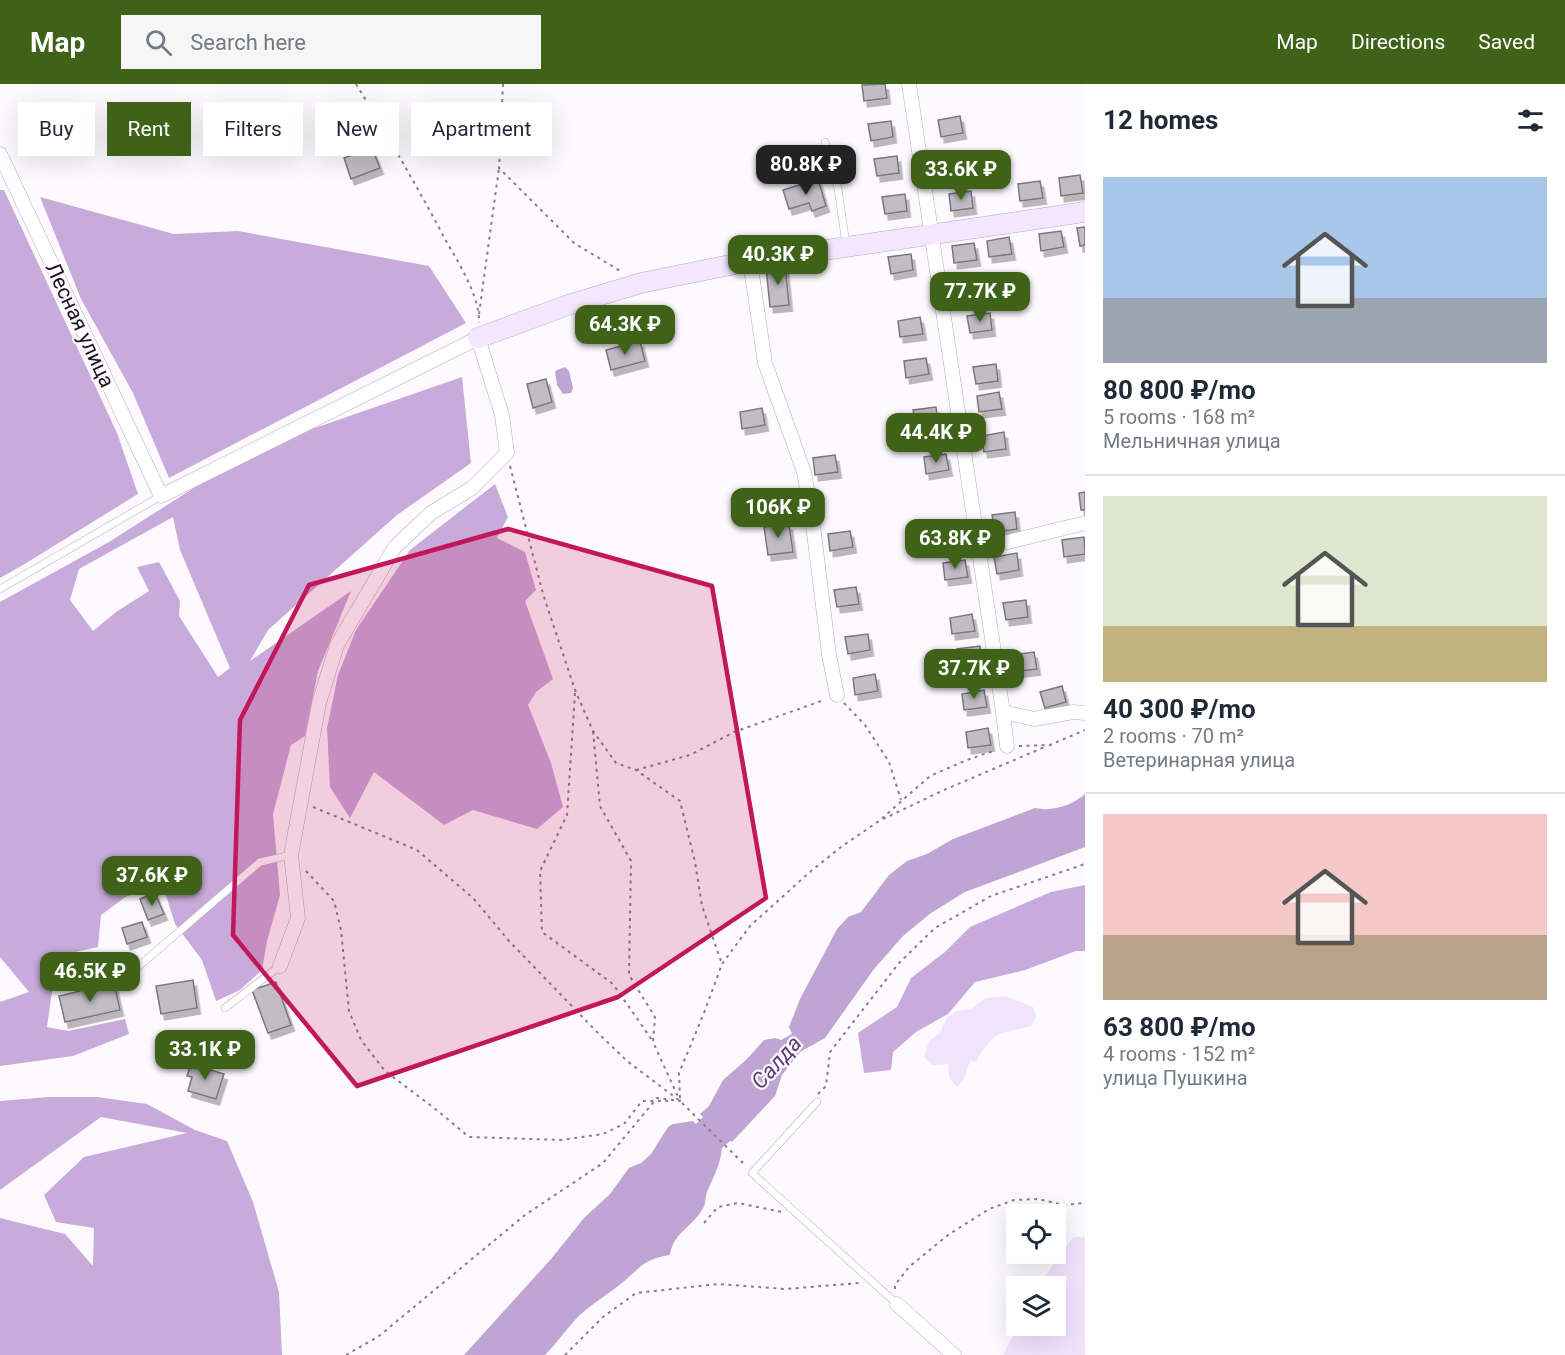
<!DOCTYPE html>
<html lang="en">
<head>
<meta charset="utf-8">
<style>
  :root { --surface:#fff; --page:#f6f6f7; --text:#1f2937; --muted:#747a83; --line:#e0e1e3; --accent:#3f6219 }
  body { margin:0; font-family:Roboto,sans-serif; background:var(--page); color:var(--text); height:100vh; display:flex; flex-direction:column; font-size:22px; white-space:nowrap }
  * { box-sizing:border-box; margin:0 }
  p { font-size:20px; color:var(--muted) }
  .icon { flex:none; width:33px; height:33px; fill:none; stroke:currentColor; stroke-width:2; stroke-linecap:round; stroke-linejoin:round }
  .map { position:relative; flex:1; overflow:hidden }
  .details { display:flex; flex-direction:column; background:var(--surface); width:480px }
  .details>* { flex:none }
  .hud { position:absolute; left:18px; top:18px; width:570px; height:54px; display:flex; gap:12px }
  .buttons { position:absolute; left:1006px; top:1120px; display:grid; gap:12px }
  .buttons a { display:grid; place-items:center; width:60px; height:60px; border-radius:0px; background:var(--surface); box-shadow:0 6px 24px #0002; font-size:30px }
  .price { position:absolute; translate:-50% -51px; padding:0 14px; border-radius:12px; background:var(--accent); color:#fff; font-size:20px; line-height:39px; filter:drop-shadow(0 2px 3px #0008) }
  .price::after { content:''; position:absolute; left:50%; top:36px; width:18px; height:14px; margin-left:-9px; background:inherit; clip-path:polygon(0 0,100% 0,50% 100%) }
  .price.on { background:#222; color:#fff }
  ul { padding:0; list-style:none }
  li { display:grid; align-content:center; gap:12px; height:318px; padding:0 18px }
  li+li { border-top:2px solid var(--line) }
  li span { display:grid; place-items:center; height:186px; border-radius:0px; color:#555 }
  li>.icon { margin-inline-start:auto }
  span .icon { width:108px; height:108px; fill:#fffc; stroke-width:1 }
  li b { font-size:26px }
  h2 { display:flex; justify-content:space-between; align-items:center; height:72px; padding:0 18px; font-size:26px }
  .chip { padding:0 21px; border-radius:0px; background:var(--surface); box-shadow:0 6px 24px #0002; font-size:21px; line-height:54px }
  .chip.on { background:var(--accent); color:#fff }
  header { display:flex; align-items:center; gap:36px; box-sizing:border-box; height:84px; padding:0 30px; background:var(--accent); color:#fff }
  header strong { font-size:28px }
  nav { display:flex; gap:33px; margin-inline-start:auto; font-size:21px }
  .search { width:420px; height:54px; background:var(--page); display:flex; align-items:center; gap:15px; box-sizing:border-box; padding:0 21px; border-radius:0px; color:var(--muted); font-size:22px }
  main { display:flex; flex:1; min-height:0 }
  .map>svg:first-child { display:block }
  .green { fill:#f2e3fd }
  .forest { fill:#c8abdb; fill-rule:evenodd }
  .water { fill:#c0a4d3 }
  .building { fill:#c2bcc6; stroke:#7b767f; stroke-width:1.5; filter:url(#shadow) }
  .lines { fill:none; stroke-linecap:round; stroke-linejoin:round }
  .lane-casing { stroke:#b2acb6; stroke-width:8 }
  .street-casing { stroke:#b2acb6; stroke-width:15 }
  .secondary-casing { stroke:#b2acb6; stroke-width:21 }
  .path { stroke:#838185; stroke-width:2; stroke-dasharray:3 4.5; stroke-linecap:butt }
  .lane { stroke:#fff; stroke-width:7 }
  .street { stroke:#fff; stroke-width:14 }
  .secondary { stroke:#f4e6fe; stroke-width:20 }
  .marked { fill:#c2185b; fill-opacity:0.2; stroke:#c2185b; stroke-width:4.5; stroke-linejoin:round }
  .labels { text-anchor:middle; stroke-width:4.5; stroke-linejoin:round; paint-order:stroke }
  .street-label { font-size:21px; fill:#181619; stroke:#fdfaff }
  .water-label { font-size:22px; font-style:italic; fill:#603b76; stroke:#fdfaff }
</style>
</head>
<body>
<header>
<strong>Map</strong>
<div class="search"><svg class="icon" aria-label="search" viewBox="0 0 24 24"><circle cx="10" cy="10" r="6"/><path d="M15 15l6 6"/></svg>Search here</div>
<nav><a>Map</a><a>Directions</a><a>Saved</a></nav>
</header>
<main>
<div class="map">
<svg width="1085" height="1271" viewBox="0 0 1085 1271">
  <defs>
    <filter id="shadow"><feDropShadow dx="3.5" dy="6" stdDeviation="0" flood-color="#0004"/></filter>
  </defs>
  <rect width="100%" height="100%" fill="#fdfaff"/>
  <g class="green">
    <path d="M1006 912 1033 923 1036 932 1031 942C998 951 995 945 976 978L970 977 964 995 957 1003 949 994 948 980 932 981 924 973 929 957 940 949 947 933 957 927 970 925 986 914Z"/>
    <polygon points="1085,1152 1085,1271 1003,1271 1018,1242 1056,1242 1056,1203 1038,1203 1072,1154"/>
  </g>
  <g class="forest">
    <polygon points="0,106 4,106 117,349 138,410 23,481 0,494"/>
    <polygon points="40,113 174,150 238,147 429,182 466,239 169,394 133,309 81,215"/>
    <path d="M462 293 471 379 397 431 268 546 250 577 351 507 318 587 305 652 291 661 273 730 280 811 267 857 262 886 240 906 216 917 202 876 175 840 163 802 127 812 101 831 98 863 57 872 47 943 68 947 125 935 129 950 73 972 0 982V918L29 908 0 873V518L109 458 200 400 312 345ZM173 433 180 466 230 584 218 593 179 532 180 517 159 478 137 483 149 507 116 528 93 547 70 516 79 485Z"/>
    <polygon points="495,400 508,433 497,454 525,468 536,506 525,517 553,595 536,608 528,621 551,679 563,723 537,745 473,726 444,741 374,688 350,734 330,703 327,644 338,591 356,546 410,466"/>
    <polygon points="1085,801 1085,867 1076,867 1025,886 975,898 948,930 916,948 893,968 891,986 864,989 858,949 897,923 911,894 945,868 970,843 1051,808"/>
    <polygon points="49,1013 97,1013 147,1020 195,1046 227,1057 253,1118 279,1208 282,1271 0,1271 0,1134 65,1150 93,1182 94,1144 56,1138 44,1111 84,1073 187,1049 101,1033 0,1106 0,1017"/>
  </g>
  <g class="water">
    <polygon points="565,283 569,287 573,304 571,309 563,310 557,301 555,287"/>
    <path d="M1085 710V763L965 808 931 829 903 852 874 885 825 954 800 968 782 991 775 1012 732 1058 730 1057 722 1064C721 1079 713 1094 707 1108 705 1114 706 1121 702 1126 692 1143 673 1149 670 1171 644 1175 641 1183 623 1198 608 1211 589 1221 575 1236 565 1247 556 1260 545 1271H464L551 1175 584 1134 610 1110 629 1084 641 1079 651 1070 668 1043 673 1040 693 1037 696 1040 703 1033 700 1030 709 1022 723 996 747 975 764 956 775 954 781 956 792 950 789 943 800 915 837 845 848 833 861 828 889 791 907 777 927 770 953 755 1035 724C1052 728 1073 721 1085 710Z"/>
  </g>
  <g class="building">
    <polygon points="885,0 887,14 864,17 862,1"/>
    <polygon points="960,32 963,49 941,53 938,36"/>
    <polygon points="891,37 893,53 871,57 868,40"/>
    <polygon points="372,64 380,84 351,95 344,74"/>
    <polygon points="897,72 899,89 877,92 874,75"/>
    <polygon points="1080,91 1083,109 1061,112 1059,94"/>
    <polygon points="818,95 826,122 812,127 809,119 789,125 783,106"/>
    <polygon points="1040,97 1043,114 1020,117 1018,100"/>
    <polygon points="971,107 973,124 951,127 949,110"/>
    <polygon points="905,110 907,127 885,130 882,113"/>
    <polygon points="1085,143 1085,161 1080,162 1077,144"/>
    <polygon points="1061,147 1064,163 1041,167 1039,150"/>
    <polygon points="1009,153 1012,170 989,173 987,157"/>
    <polygon points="974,159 977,176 954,179 952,162"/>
    <polygon points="911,170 913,186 891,190 888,173"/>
    <polygon points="785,181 789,221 770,223 766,183"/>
    <polygon points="990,229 992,246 970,249 967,232"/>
    <polygon points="920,233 923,250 900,253 898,237"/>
    <polygon points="640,257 645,277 611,286 606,266"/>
    <polygon points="926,274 929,290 906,294 904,277"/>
    <polygon points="996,280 998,297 976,300 973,283"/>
    <polygon points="546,295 552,318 533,324 527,300"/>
    <polygon points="999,308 1002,325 979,328 977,312"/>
    <polygon points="936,323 938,339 916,343 913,326"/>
    <polygon points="762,324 765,341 742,345 740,328"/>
    <polygon points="1004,348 1006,365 984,368 981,352"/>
    <polygon points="946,370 949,386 926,390 924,373"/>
    <polygon points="835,371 838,388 815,391 813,374"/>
    <polygon points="1085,408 1085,426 1081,426 1079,409"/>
    <polygon points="1015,428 1017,445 995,448 992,431"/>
    <polygon points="789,440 793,468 768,471 764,443"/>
    <polygon points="850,447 853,463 830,467 828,450"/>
    <polygon points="1084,453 1085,470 1064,473 1062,456"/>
    <polygon points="1017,469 1019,486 997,490 994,473"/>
    <polygon points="965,476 968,493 945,496 943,479"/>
    <polygon points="856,503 859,520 837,523 834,506"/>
    <polygon points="1026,516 1028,533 1006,536 1003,519"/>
    <polygon points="972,530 975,547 952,550 950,534"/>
    <polygon points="868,550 870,566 848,570 845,553"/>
    <polygon points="980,562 982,579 960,582 957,565"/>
    <polygon points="1034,568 1037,585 1014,588 1012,571"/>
    <polygon points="875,590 878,607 855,611 853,594"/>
    <polygon points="1062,602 1066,618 1045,624 1040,608"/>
    <polygon points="984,606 987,623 964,626 962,610"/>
    <polygon points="988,644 991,661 968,664 966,648"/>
    <polygon points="155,809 164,830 148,836 140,815"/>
    <polygon points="142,838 147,853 127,860 122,844"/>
    <polygon points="193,896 197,924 161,930 156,902"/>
    <polygon points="276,898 291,941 268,949 252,906"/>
    <polygon points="114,899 120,926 65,938 59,912"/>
    <polygon points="191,980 224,990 216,1015 188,1007 192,993 187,992"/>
  </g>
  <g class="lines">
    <g class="lane-casing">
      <g id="lane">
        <polyline points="825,58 838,105 846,160"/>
        <polyline points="0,505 161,412"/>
        <polyline points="131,889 260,778 291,771"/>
        <polyline points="225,924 280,882"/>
        <polyline points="817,1018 752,1089 897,1220"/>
      </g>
    </g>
    <g class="street-casing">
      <g id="street">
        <polyline points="909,0 1003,628"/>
        <polyline points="0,70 161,412 478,254 502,331 507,369 472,404 431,429 395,463 337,561 319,619 291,771 298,834 280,882"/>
        <polyline points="750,177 765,279 804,388 812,433 829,571 837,611"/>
        <polyline points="977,456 1008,458 1085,439"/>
        <polyline points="1007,662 1003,628 1034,635 1073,628 1085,629"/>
        <polyline points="897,1220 954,1271"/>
      </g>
    </g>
    <g class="secondary-casing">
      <polyline id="secondary" points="478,254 568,221 641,199 750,177 1085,128"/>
    </g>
    <g class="path">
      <path d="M356 0C387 51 417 102 445 155 458 178 480 212 479 239"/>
      <polyline points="503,0 499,84 574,159 622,188"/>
      <polyline points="479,230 499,84"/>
      <polyline points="510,382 543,510 575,606 593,647 616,679 636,686 680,717 695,778 702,822 722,880"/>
      <polyline points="575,609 567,731 540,787 542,848 613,900 652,956"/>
      <polyline points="844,619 865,641 889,678 901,716"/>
      <polyline points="1019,662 1050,661 1085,646"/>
      <polyline points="636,686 690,671 734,648 824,616"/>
      <polyline points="313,723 417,766 473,814 509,857 596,947 627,977 680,1017 746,1082"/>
      <polyline points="883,735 944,706 1047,662"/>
      <polyline points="306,787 334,817 341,846 349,927 361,956 385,987 438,1027 469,1053 561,1056 603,1050 624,1040 642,1017 668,1017"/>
      <polyline points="818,1010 826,1002 830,968 899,879 935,844 991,812 1085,780"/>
      <polyline points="680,1014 679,989 704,929 722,880 750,842 811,787 841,763 879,737 930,692 967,676 996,666"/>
      <polyline points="704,1139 718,1123 738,1119 782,1128"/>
      <polyline points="895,1205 895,1201 909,1183 948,1151 989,1125 1014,1116 1038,1115 1063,1121 1085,1119"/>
      <polyline points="346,1271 379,1252 525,1131 603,1079 657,1014 680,1017 653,958 655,933 629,891 631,777 600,722 593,647"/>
      <polyline points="565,1271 603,1233 636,1209 718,1200 785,1205 859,1199"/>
    </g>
    <use href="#lane" class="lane"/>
    <use href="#street" class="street"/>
    <use href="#secondary" class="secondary"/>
  </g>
  <path class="marked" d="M508 445 712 502 766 814 618 913 357 1002 233 851 240 636 309 501Z"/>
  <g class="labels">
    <g class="street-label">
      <text transform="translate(80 241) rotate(65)" y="7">Лесная улица</text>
    </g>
    <g class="water-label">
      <text transform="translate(776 978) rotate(-48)" y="8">Салда</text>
    </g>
  </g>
</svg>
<div class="buttons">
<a><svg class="icon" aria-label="locate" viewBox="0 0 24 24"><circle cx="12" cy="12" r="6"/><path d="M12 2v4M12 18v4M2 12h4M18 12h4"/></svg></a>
<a><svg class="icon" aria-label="layers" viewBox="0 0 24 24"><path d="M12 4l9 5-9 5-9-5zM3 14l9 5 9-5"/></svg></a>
</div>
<b class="price on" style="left:806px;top:112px">80.8K ₽</b>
<b class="price" style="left:961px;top:117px">33.6K ₽</b>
<b class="price" style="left:778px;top:202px">40.3K ₽</b>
<b class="price" style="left:980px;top:239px">77.7K ₽</b>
<b class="price" style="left:625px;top:272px">64.3K ₽</b>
<b class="price" style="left:936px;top:380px">44.4K ₽</b>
<b class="price" style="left:778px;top:455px">106K ₽</b>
<b class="price" style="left:955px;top:486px">63.8K ₽</b>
<b class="price" style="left:974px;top:616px">37.7K ₽</b>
<b class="price" style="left:152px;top:823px">37.6K ₽</b>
<b class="price" style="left:90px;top:919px">46.5K ₽</b>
<b class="price" style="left:205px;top:997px">33.1K ₽</b>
<div class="hud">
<a class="chip">Buy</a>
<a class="chip on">Rent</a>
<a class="chip">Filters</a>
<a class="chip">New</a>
<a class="chip">Apartment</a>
</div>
</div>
<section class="details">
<h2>12 homes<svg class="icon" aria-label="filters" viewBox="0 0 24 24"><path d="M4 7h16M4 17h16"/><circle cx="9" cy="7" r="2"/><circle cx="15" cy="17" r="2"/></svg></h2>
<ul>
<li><span style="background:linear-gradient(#a9c7e8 65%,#9aa5b1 0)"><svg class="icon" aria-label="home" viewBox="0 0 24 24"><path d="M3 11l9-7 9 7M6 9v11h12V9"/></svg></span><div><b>80 800 ₽/mo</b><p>5 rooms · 168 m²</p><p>Мельничная улица</p></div></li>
<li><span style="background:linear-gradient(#dfe7d0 70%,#c2b280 0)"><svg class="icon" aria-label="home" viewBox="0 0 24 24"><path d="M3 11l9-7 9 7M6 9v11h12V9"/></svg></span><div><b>40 300 ₽/mo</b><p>2 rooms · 70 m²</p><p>Ветеринарная улица</p></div></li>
<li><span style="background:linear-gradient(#f6c9c9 65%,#b9a48a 0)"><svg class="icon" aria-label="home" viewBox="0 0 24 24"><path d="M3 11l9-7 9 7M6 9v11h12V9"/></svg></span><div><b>63 800 ₽/mo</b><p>4 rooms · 152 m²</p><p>улица Пушкина</p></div></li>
</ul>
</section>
</main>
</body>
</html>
